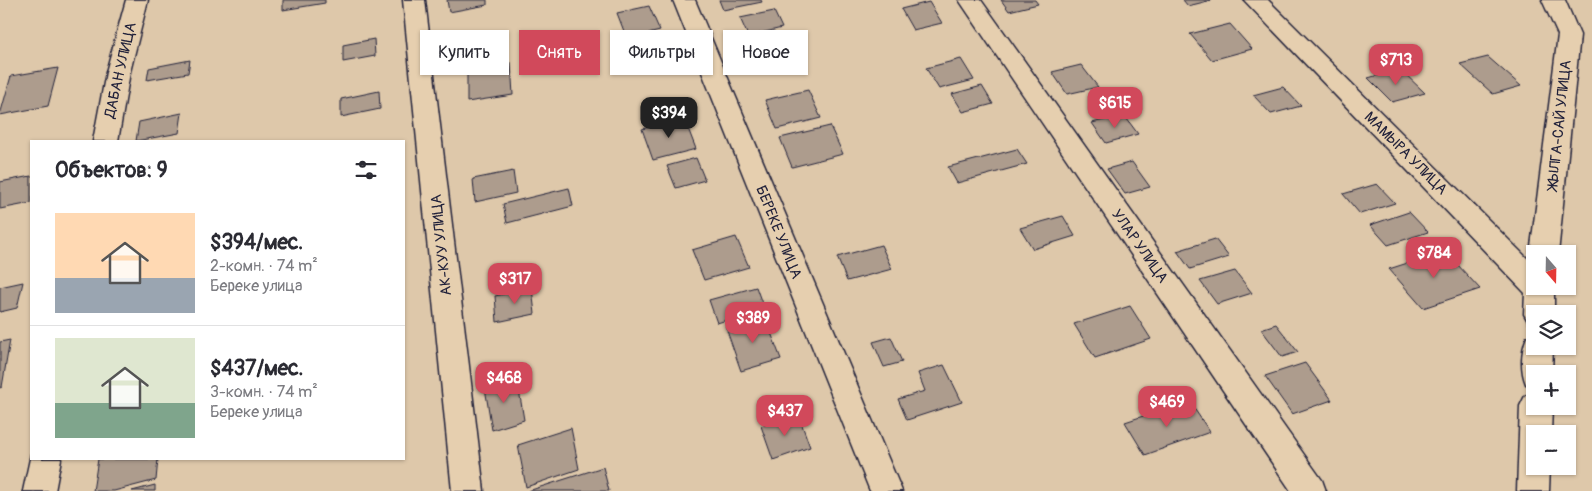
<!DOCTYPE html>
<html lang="ru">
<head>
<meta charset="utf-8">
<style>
  :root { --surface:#fff; --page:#f7f7f7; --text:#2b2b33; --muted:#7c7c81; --line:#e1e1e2; --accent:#d1495b }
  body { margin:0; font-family:Pangolin,sans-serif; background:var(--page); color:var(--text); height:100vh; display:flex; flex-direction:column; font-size:19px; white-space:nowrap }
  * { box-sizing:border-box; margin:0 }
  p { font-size:16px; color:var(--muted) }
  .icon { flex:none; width:28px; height:28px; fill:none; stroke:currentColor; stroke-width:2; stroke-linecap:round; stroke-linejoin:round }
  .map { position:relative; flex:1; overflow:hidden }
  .sheet { position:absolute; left:30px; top:140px; width:375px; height:320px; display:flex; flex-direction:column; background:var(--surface); border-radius:0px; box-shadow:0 1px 4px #0004 }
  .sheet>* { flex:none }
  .guide { position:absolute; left:420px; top:30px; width:475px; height:45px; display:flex; gap:10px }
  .needle { width:32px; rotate:160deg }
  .controls { position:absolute; left:1526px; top:245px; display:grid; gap:10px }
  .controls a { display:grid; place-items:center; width:50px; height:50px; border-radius:0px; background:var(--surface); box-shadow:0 1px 4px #0004; font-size:25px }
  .price { position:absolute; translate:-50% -42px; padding:0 11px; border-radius:10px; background:var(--accent); color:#fff; font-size:16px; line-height:32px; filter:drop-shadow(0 1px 2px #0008) }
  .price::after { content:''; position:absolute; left:50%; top:30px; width:15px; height:11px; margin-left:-8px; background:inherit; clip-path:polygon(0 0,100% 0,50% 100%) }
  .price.active { background:#222; color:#fff }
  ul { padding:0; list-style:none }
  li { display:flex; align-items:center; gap:15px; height:125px; padding:0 25px }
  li+li { border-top:1px solid var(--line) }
  li span { display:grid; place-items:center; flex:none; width:140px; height:100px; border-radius:0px; color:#555 }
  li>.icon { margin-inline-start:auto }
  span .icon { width:60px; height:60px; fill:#fffc; stroke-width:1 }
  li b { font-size:21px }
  h2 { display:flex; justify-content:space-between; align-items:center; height:60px; padding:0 25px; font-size:21px }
  .tag { padding:0 18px; border-radius:0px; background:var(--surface); box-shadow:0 1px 4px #0004; font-size:18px; line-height:45px }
  .tag.active { background:var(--accent); color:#fff }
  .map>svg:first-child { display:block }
  .building { fill:#ad9c8d; stroke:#22223b }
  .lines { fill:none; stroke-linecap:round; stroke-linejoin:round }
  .minor-casing { stroke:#22223b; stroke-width:3 }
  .minor { fill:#e6cfaf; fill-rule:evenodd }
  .labels { text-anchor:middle; stroke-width:4.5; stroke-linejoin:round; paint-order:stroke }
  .street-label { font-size:15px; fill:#22223b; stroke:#e6cfaf }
</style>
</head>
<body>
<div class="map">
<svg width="1592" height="491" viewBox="0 0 1592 491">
  <rect width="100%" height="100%" fill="#dec8aa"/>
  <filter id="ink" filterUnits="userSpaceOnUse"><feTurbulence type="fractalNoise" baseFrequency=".02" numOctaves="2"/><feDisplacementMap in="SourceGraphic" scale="10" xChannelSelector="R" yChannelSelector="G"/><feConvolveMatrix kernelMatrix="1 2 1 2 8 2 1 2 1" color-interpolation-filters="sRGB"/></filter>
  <g filter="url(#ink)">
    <g class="building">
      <polygon points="283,0 325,0 325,3 283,10"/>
      <polygon points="447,0 487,0 487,5 449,12"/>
      <polygon points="719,0 761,0 762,2 723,10"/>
      <polygon points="1001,0 1035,0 1038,4 1009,11"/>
      <polygon points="1183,0 1212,0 1188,6"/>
      <polygon points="929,2 942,23 913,30 901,9"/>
      <polygon points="649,6 660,31 627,39 617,13"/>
      <polygon points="774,11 782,28 748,36 740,18"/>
      <polygon points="1230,24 1252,49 1212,60 1190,34"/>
      <polygon points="374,39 375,56 343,62 343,45"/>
      <polygon points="1488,57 1521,86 1493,94 1460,64"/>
      <polygon points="961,59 974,80 939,89 926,68"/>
      <polygon points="190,60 188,73 147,80 149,68"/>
      <polygon points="511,63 513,95 467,102 467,70"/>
      <polygon points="1081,65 1098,87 1067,94 1052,72"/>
      <polygon points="58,68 48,106 0,115 11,76"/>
      <polygon points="1400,69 1425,93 1392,102 1368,78"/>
      <polygon points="982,86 993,104 963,112 952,94"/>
      <polygon points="1283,87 1301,106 1271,114 1253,95"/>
      <polygon points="808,90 821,118 777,129 765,100"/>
      <polygon points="379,91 380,109 341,117 341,99"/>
      <polygon points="182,113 179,133 136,141 139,122"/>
      <polygon points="1124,115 1138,134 1106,143 1092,123"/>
      <polygon points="684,118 696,149 653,160 642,129"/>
      <polygon points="830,126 843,154 792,167 780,138"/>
      <polygon points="1017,149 1027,164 957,183 948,167"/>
      <polygon points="696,158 705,180 676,188 667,166"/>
      <polygon points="1132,162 1150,187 1125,194 1107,169"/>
      <polygon points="513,171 516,193 475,202 473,179"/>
      <polygon points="31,176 31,203 0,209 0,182"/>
      <polygon points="1377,184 1395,203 1360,214 1343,194"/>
      <polygon points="569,188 573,206 507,223 503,204"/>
      <polygon points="1409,212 1428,232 1388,245 1370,225"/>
      <polygon points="1063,216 1075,236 1033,249 1020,228"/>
      <polygon points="736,237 749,267 704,280 692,250"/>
      <polygon points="1215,239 1229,257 1190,269 1177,251"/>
      <polygon points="881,245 892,269 847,281 837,257"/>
      <polygon points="1445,251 1480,289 1423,308 1389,269"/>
      <polygon points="1235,271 1252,293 1217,304 1200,281"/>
      <polygon points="23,282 17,308 0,312 0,287"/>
      <polygon points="756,287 764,309 717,323 709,300"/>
      <polygon points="532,288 535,314 497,322 495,296"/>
      <polygon points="1130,306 1151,339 1095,358 1074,324"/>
      <polygon points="765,317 781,359 741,371 726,328"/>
      <polygon points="1276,324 1298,352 1282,357 1261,329"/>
      <polygon points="891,337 902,362 884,367 873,342"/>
      <polygon points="10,340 2,387 0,388 0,342"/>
      <polygon points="1305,363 1332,400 1292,414 1265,376"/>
      <polygon points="944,365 962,402 907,420 898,399 925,391 918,373"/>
      <polygon points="517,378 524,420 492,430 485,388"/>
      <polygon points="1189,401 1210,432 1145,455 1125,422"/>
      <polygon points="798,414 810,447 773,460 761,426"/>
      <polygon points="571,428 579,469 526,487 518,445"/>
      <polygon points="98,459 158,459 156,480 114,491 93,491"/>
      <polygon points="603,467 609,491 528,491"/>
      <polygon points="155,485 155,491 132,491"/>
    </g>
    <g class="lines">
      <g class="minor-casing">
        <g id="minor">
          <polygon points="126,0 148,0 130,72 118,141 93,141 106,72"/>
          <polygon points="403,0 425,0 484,491 452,491"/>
          <polygon points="673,0 695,0 902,491 870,491"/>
          <polygon points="959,0 981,0 1322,480 1326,491 1291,491"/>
          <polygon points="1244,0 1268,0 1535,266 1535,286 1554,286 1554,314 1535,314 1535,325 1529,323 1524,314 1525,293"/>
          <polygon points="1542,0 1565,0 1580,35 1558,254 1535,254 1535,262 1530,254 1558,35"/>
          <path d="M1535 334V346H1553L1552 374H1535V387L1526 384C1520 369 1521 351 1527 337Z"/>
          <polygon points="1535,392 1535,406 1552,406 1551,434 1535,434 1535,466 1550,466 1549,491 1517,491 1520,406 1525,396"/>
          <polygon points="31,454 31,459 61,459 55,491 23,491"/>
        </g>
      </g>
      <use href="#minor" class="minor"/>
    </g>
  </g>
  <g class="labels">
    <g class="street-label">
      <text transform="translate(120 70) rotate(-77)" y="5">ДАБАН УЛИЦА</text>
      <text transform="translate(1559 125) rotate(-84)" y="5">ЖЫЛГА-САЙ УЛИЦА</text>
      <text transform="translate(1406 153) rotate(45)" y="5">МАМЫРА УЛИЦА</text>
      <text transform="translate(779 232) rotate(68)" y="5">БЕРЕКЕ УЛИЦА</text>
      <text transform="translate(441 245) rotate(-96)" y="5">АК-КУУ УЛИЦА</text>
      <text transform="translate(1140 246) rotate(55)" y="5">УЛАР УЛИЦА</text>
    </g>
  </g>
</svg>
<div class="controls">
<a><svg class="needle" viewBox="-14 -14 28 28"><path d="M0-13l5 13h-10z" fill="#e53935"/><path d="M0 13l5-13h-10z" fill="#7c7c81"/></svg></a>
<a><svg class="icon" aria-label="layers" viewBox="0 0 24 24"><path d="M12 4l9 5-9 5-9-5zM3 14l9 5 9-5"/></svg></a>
<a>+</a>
<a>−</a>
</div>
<b class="price" style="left:1396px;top:86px">$713</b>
<b class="price" style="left:1115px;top:129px">$615</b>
<b class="price active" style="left:669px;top:139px">$394</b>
<b class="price" style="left:1434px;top:279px">$784</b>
<b class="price" style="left:515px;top:305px">$317</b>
<b class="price" style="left:753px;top:344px">$389</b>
<b class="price" style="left:504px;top:404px">$468</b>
<b class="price" style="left:1167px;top:428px">$469</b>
<b class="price" style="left:785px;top:437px">$437</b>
<div class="guide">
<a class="tag">Купить</a>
<a class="tag active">Снять</a>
<a class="tag">Фильтры</a>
<a class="tag">Новое</a>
</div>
<section class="sheet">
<h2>Объектов: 9<svg class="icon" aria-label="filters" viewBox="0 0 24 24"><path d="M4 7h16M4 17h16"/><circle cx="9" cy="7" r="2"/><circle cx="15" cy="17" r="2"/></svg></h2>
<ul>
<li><span style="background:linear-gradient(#ffd9b3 65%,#9aa5b1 0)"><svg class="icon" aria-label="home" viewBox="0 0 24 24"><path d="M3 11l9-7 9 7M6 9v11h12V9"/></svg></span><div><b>$394/мес.</b><p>2-комн. · 74 m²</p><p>Береке улица</p></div></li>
<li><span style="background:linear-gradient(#dfe7d0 65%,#7fa58c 0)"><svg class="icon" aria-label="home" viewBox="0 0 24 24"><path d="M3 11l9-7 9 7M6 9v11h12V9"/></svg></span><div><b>$437/мес.</b><p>3-комн. · 74 m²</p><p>Береке улица</p></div></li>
</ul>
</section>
</div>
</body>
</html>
